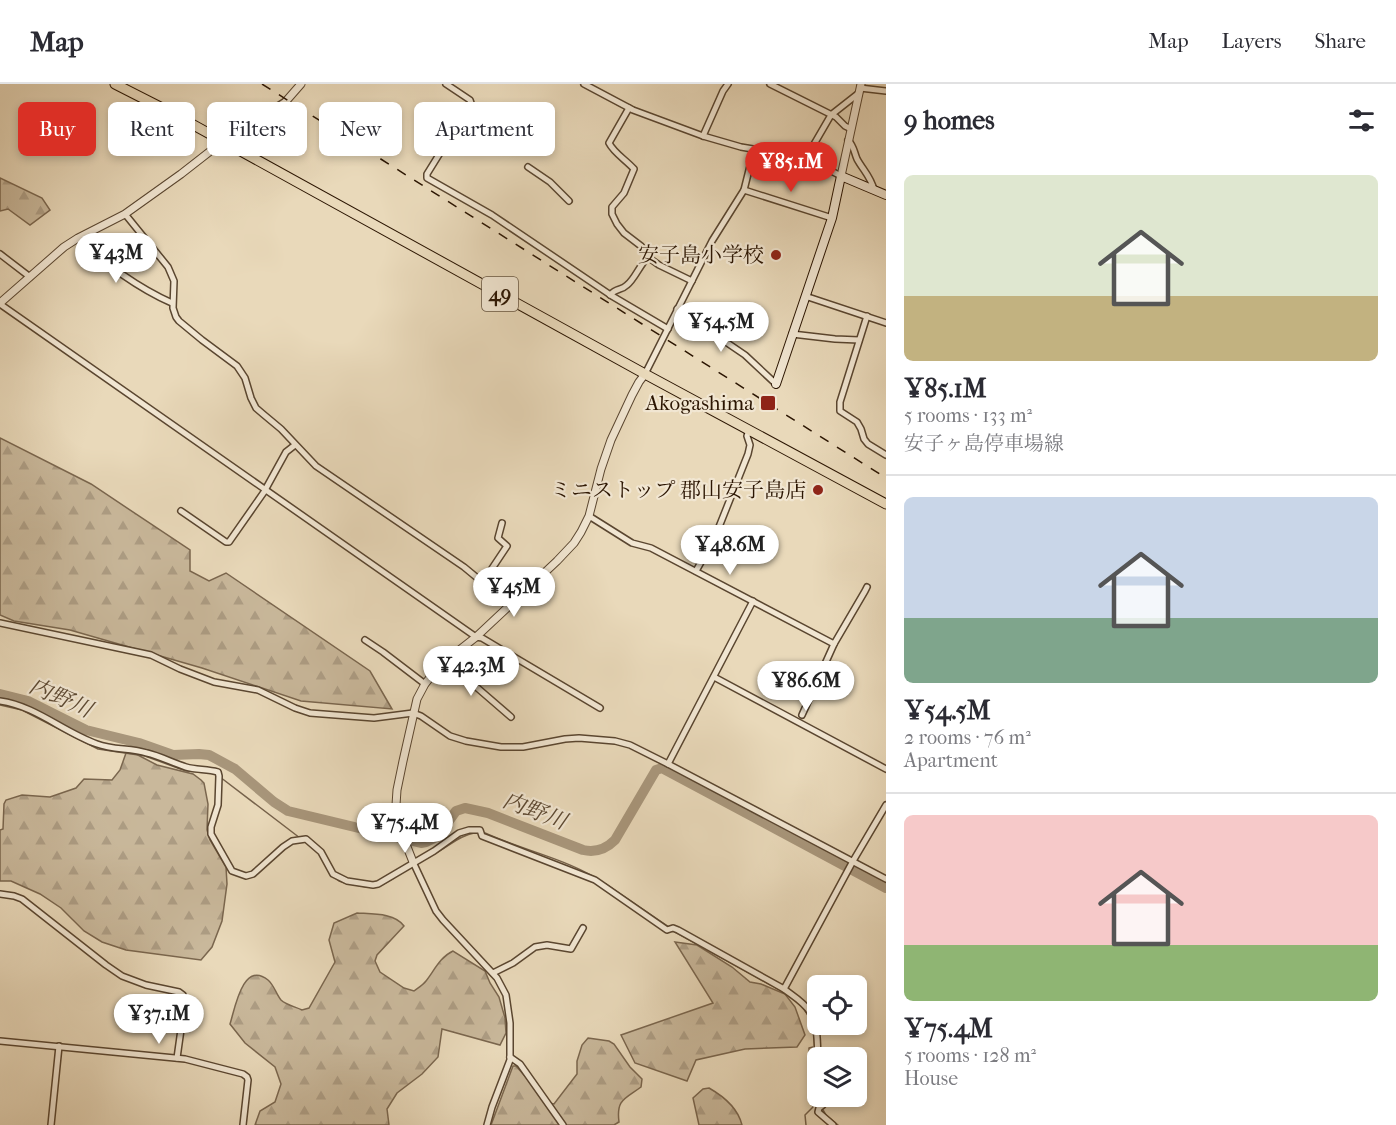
<!DOCTYPE html>
<html lang="en">
<head>
<meta charset="utf-8">
<style>
  :root { --surface:#fff; --page:#f2f2f3; --text:#2b2b33; --muted:#7c7c81; --line:#e1e1e2; --accent:#d93025 }
  body { margin:0; font-family:"IM FELL French Canon","Noto Serif JP",serif; background:var(--page); color:var(--text); height:100vh; display:flex; flex-direction:column; font-size:22px; white-space:nowrap }
  * { box-sizing:border-box; margin:0 }
  p { font-size:20px; color:var(--muted) }
  .icon { flex:none; width:33px; height:33px; fill:none; stroke:currentColor; stroke-width:2; stroke-linecap:round; stroke-linejoin:round }
  .map { position:relative; flex:1; overflow:hidden }
  .panel { display:flex; flex-direction:column; background:var(--surface); width:510px }
  .panel>* { flex:none }
  .guide { position:absolute; left:18px; top:18px; width:570px; height:54px; display:flex; gap:12px }
  .controls { position:absolute; left:807px; top:891px; display:grid; gap:12px }
  .controls a { display:grid; place-items:center; width:60px; height:60px; border-radius:9px; background:var(--surface); box-shadow:0 3px 9px #0003; font-size:30px }
  .price { position:absolute; translate:-50% -51px; padding:0 14px; border-radius:21px; background:#fff; color:#222; font-size:20px; line-height:39px; filter:drop-shadow(0 2px 3px #0008) }
  .price::after { content:''; position:absolute; left:50%; top:36px; width:18px; height:14px; margin-left:-9px; background:inherit; clip-path:polygon(0 0,100% 0,50% 100%) }
  .price.active { background:var(--accent); color:#fff }
  ul { padding:0; list-style:none }
  li { display:grid; align-content:center; gap:12px; height:318px; padding:0 18px }
  li+li { border-top:2px solid var(--line) }
  li span { display:grid; place-items:center; height:186px; border-radius:9px; color:#555 }
  li>.icon { margin-inline-start:auto }
  span .icon { width:108px; height:108px; fill:#fffc; stroke-width:1 }
  li b { font-size:26px }
  h2 { display:flex; justify-content:space-between; align-items:center; height:72px; padding:0 18px; font-size:26px }
  .tag { padding:0 21px; border-radius:9px; background:var(--surface); box-shadow:0 3px 9px #0003; font-size:21px; line-height:54px }
  .tag.active { background:var(--accent); color:#fff }
  header { display:flex; align-items:center; gap:36px; box-sizing:border-box; height:84px; padding:0 30px; background:var(--surface); border-bottom:2px solid var(--line) }
  header strong { font-size:28px }
  nav { display:flex; gap:33px; margin-inline-start:auto; font-size:21px }
  main { display:flex; flex:1; min-height:0 }
  .map>svg:first-child { display:block }
  .forest { fill:url(#forest-firs); stroke:#7a664e; stroke-width:1.5 }
  .lines { fill:none; stroke-linecap:round; stroke-linejoin:round }
  .stream { stroke:#76624b; stroke-width:1.5 }
  .river { stroke:#a8967b; stroke-width:10 }
  .minor-casing { stroke:#5a4630; stroke-width:8 }
  .tertiary-casing { stroke:#5a4630; stroke-width:9 }
  .secondary-casing { stroke:#2b1502; stroke-width:10 }
  .trunk-casing { stroke:#2b1502; stroke-width:11 }
  .minor { stroke:#f1e6d2; stroke-width:5 }
  .tertiary { stroke:#f1e6d2; stroke-width:7 }
  .secondary { stroke:#f1e6d2; stroke-width:8 }
  .trunk { stroke:#e9d9ba; stroke-width:9 }
  .rail { stroke:#2b1502; stroke-width:1.5; stroke-dasharray:10 10; stroke-linecap:butt }
  .poi-dot { fill:#8f2418; stroke:#f1e6d2; stroke-width:2 }
  .labels { text-anchor:middle; stroke-width:4.5; stroke-linejoin:round; paint-order:stroke }
  .shield { fill:#f1e6d2; stroke:#665440; stroke-width:1.5 }
  .shield-label { font-size:20px; font-weight:bold; fill:#2b1502 }
  .poi-label { font-size:21px; fill:#2b1502; stroke:#f1e6d2; text-anchor:end }
  .water-label { font-size:22px; font-style:italic; fill:#5d4932; stroke:#f1e6d2 }
</style>
</head>
<body>
<header>
<strong>Map</strong>
<nav><a>Map</a><a>Layers</a><a>Share</a></nav>
</header>
<main>
<div class="map">
<svg width="886" height="1041" viewBox="0 0 886 1041">
  <defs>
    <pattern id="forest-firs" width="22" height="20" patternUnits="userSpaceOnUse" patternTransform="scale(1.5)"><rect width="22" height="20" fill="#c9b89b"/><path d="M5 1l3.5 6h-7zM16 11l3.5 6h-7z" fill="#ad9d84"/></pattern>
  </defs>
  <rect width="100%" height="100%" fill="#e9d9ba"/>
  <filter id="stains"><feTurbulence type="fractalNoise" baseFrequency=".00333" numOctaves="4"/><feColorMatrix values="0 0 0 0 .2 0 0 0 0 .09 0 0 0 0 .02 0 0 0 .5 -.17"/></filter>
  <radialGradient id="worn" r=".72"><stop offset=".6" stop-color="#630" stop-opacity="0"/><stop offset="1" stop-color="#630" stop-opacity=".3"/></radialGradient>
  <g class="forest">
    <polygon points="0,94 42,114 50,126 30,141 8,125 0,127"/>
    <polygon points="0,354 91,400 190,466 190,487 209,497 226,489 370,587 392,625 301,617 202,584 70,546 14,537 0,531"/>
    <polygon points="126,669 136,670 157,681 193,690 201,696 204,699 208,720 207,746 210,756 226,783 227,800 222,837 212,863 201,876 126,866 102,858 84,847 61,824 40,810 11,797 0,797 0,746 3,745 4,720 6,716 22,711 50,713 76,704 84,695 112,696 120,686"/>
    <path d="M357 829C373 830 395 829 404 842L377 871 375 877 380 888 404 904 414 907C418 904 423 901 426 897 434 887 440 873 453 867L485 887 490 899 499 913 505 934 506 949 500 961 442 945 438 973 422 990 397 1009 387 1025 389 1041H255L260 1027 275 1018 281 1000 275 983 245 959 230 940C235 924 243 876 268 896 274 901 276 910 281 916 286 921 296 923 302 926L309 924 335 878 329 856 334 839Z"/>
    <polygon points="675,858 697,861 732,883 750,898 761,900 785,910 795,923 805,951 797,963 745,965 696,976 687,997 635,979 621,951 713,919"/>
    <path d="M588 954 609 957 614 960 630 983 642 995 641 1003C625 1015 616 1015 619 1038L614 1041H491L513 982H516L549 1019 554 1020 577 990V977L582 961Z"/>
    <path d="M709 1004C723 1012 738 1024 742 1041H699L693 1014 703 1005Z"/>
  </g>
  <g class="lines">
    <g class="stream">
      <polyline points="0,621 22,626 98,665 145,672 186,687 198,688"/>
      <polyline points="220,693 300,754"/>
      <path d="M485 749C520 765 562 774 594 793"/>
      <path d="M434 770C448 763 458 752 474 749"/>
      <polyline points="334,793 339,797 345,799"/>
      <polyline points="606,800 669,843"/>
      <polyline points="356,801 366,803"/>
      <polyline points="380,802 394,794"/>
      <polyline points="675,848 771,901"/>
      <path d="M775 903C786 910 801 918 807 930 822 956 809 994 820 1022"/>
      <polyline points="823,1026 826,1031 838,1041"/>
      <polyline points="806,1041 805,1031 813,1023 810,1010 809,964 813,963"/>
    </g>
    <path class="river" d="M0 610 28 617 86 646 139 659 173 671 199 670 209 671 235 685 274 718 288 727 421 759 426 758 438 752 456 727 465 724 488 729 583 766C596 769 606 765 615 756L656 686 662 684 886 804"/>
    <g class="minor-casing">
      <g id="minor">
        <polyline points="446,0 470,16 471,19 427,90 427,94 492,131 612,212 668,245"/>
        <polyline points="584,0 633,26 703,52 741,63 806,74 841,92"/>
        <polyline points="770,0 836,33 845,42 851,45"/>
        <polyline points="860,4 886,7"/>
        <path d="M629 24 609 59C614 69 626 76 634 85L624 109 612 123V130L617 140 624 149 641 162 652 176 659 181 692 197"/>
        <polyline points="703,52 723,7 728,0"/>
        <path d="M848 56C854 62 854 68 857 75 863 86 871 93 874 106"/>
        <polyline points="223,57 287,16"/>
        <polyline points="806,74 831,31 859,9"/>
        <polyline points="528,83 550,98 569,117"/>
        <polyline points="744,106 832,134"/>
        <polyline points="125,130 168,183 174,197 173,224 176,233 179,237 202,256 237,282 245,294 251,314 256,324 263,330 281,345 316,382 464,483 510,521"/>
        <path d="M78 154C103 179 140 205 172 219"/>
        <polyline points="0,170 30,193"/>
        <path d="M610 211C617 203 621 207 627 201 635 195 640 180 649 172"/>
        <polyline points="805,212 886,239"/>
        <polyline points="0,220 476,553 482,554 600,624"/>
        <polyline points="677,225 709,244 720,254 745,271 776,300"/>
        <polyline points="867,232 840,318 840,327 857,338 861,345 864,355 868,360 886,371"/>
        <polyline points="792,250 835,255 859,256"/>
        <polyline points="645,290 712,157 744,106 754,66"/>
        <polyline points="181,427 226,458 229,458 264,408 286,368 295,361"/>
        <polyline points="589,432 632,459 651,464 834,560"/>
        <polyline points="696,487 715,453 748,370 750,361 747,352 749,346"/>
        <polyline points="483,498 507,462 498,454 502,439"/>
        <polyline points="0,539 151,571 180,585 214,598 258,606 295,624 310,629 374,634 413,629 421,632 450,652 466,657 501,663 523,663 565,655 579,654 615,657 630,661 668,680 886,795"/>
        <polyline points="365,556 383,568 425,600"/>
        <polyline points="448,574 474,601 511,633"/>
        <polyline points="714,593 886,685"/>
        <path d="M0 617C36 622 63 648 97 660 113 666 130 664 147 669 160 672 173 679 186 683 196 686 207 685 218 688L219 692 218 721 211 743V750L232 787 246 792 253 790 283 763 292 757 306 755 321 768 333 790 347 797 373 801 378 800 434 767 459 749 469 746H480L482 752 595 796 667 846 673 844 678 846 784 905C793 912 804 918 810 928 820 943 817 973 818 991"/>
        <polyline points="802,631 834,560 865,507 867,503"/>
        <polyline points="668,680 753,517"/>
        <polyline points="413,778 436,827 443,836 497,894 506,911 510,939 510,976 492,1023 487,1041"/>
        <polyline points="0,810 14,812 22,815 106,881 122,892 146,901 179,908 183,911 185,917 177,974"/>
        <polyline points="493,889 513,879 535,863 547,861 571,865 583,844"/>
        <polyline points="784,905 853,777 886,721"/>
        <polyline points="0,957 185,975 243,990 247,993 248,996 243,1041"/>
        <polyline points="510,973 520,980 563,1041"/>
        <polyline points="819,1012 823,1021 819,1024 818,1028 833,1041"/>
        <polyline points="51,1041 59,962"/>
      </g>
    </g>
    <g class="tertiary-casing">
      <g id="tertiary">
        <polyline points="287,16 301,0"/>
        <polyline points="841,92 861,0"/>
        <polyline points="0,219 64,163 78,154 125,130 181,90 222,58"/>
        <polyline points="413,778 400,745 396,721 397,706 403,677 417,615 425,600 439,582 476,553 557,477 574,459 581,448 589,432 601,385 611,356 632,311 639,298 645,290"/>
      </g>
    </g>
    <g class="secondary-casing">
      <polyline id="secondary" points="776,300 832,134 841,92 886,111"/>
    </g>
    <g class="trunk-casing">
      <polyline id="trunk" points="115,0 170,28 645,290 886,420"/>
    </g>
    <use href="#minor" class="minor"/>
    <use href="#tertiary" class="tertiary"/>
    <use href="#secondary" class="secondary"/>
    <use href="#trunk" class="trunk"/>
    <polyline class="rail" points="262,0 886,394"/>
  </g>
  <g class="poi-dot">
    <circle cx="776" cy="171" r="6"/>
    <rect x="760" y="311" width="16" height="16" rx="3"/>
    <circle cx="818" cy="406" r="6"/>
  </g>
  <g class="labels">
    <rect class="shield" x="482" y="193" width="36" height="34" rx="4.5"/>
    <g class="shield-label">
      <text x="500" y="217">49</text>
    </g>
    <g class="poi-label">
      <text x="764" y="178">安子島小学校</text>
      <text x="754" y="326">Akogashima</text>
      <text x="806" y="413">ミニストップ 郡山安子島店</text>
    </g>
    <g class="water-label">
      <text transform="translate(61 613) rotate(24)" y="8">内野川</text>
      <text transform="translate(535 726) rotate(21)" y="8">内野川</text>
    </g>
  </g>
  <rect width="100%" height="100%" filter="url(#stains)"/>
  <rect width="100%" height="100%" fill="url(#worn)"/>
</svg>
<div class="controls">
<a><svg class="icon" aria-label="locate" viewBox="0 0 24 24"><circle cx="12" cy="12" r="6"/><path d="M12 2v4M12 18v4M2 12h4M18 12h4"/></svg></a>
<a><svg class="icon" aria-label="layers" viewBox="0 0 24 24"><path d="M12 4l9 5-9 5-9-5zM3 14l9 5 9-5"/></svg></a>
</div>
<b class="price active" style="left:791px;top:109px">¥85.1M</b>
<b class="price" style="left:116px;top:200px">¥43M</b>
<b class="price" style="left:721px;top:269px">¥54.5M</b>
<b class="price" style="left:730px;top:492px">¥48.6M</b>
<b class="price" style="left:514px;top:534px">¥45M</b>
<b class="price" style="left:471px;top:613px">¥42.3M</b>
<b class="price" style="left:806px;top:628px">¥86.6M</b>
<b class="price" style="left:405px;top:770px">¥75.4M</b>
<b class="price" style="left:159px;top:961px">¥37.1M</b>
<div class="guide">
<a class="tag active">Buy</a>
<a class="tag">Rent</a>
<a class="tag">Filters</a>
<a class="tag">New</a>
<a class="tag">Apartment</a>
</div>
</div>
<section class="panel">
<h2>9 homes<svg class="icon" aria-label="filters" viewBox="0 0 24 24"><path d="M4 7h16M4 17h16"/><circle cx="9" cy="7" r="2"/><circle cx="15" cy="17" r="2"/></svg></h2>
<ul>
<li><span style="background:linear-gradient(#dfe7d0 65%,#c2b280 0)"><svg class="icon" aria-label="home" viewBox="0 0 24 24"><path d="M3 11l9-7 9 7M6 9v11h12V9"/></svg></span><div><b>¥85.1M</b><p>5 rooms · 133 m²</p><p>安子ヶ島停車場線</p></div></li>
<li><span style="background:linear-gradient(#c9d6e8 65%,#7fa58c 0)"><svg class="icon" aria-label="home" viewBox="0 0 24 24"><path d="M3 11l9-7 9 7M6 9v11h12V9"/></svg></span><div><b>¥54.5M</b><p>2 rooms · 76 m²</p><p>Apartment</p></div></li>
<li><span style="background:linear-gradient(#f6c9c9 70%,#8fb573 0)"><svg class="icon" aria-label="home" viewBox="0 0 24 24"><path d="M3 11l9-7 9 7M6 9v11h12V9"/></svg></span><div><b>¥75.4M</b><p>5 rooms · 128 m²</p><p>House</p></div></li>
</ul>
</section>
</main>
</body>
</html>
